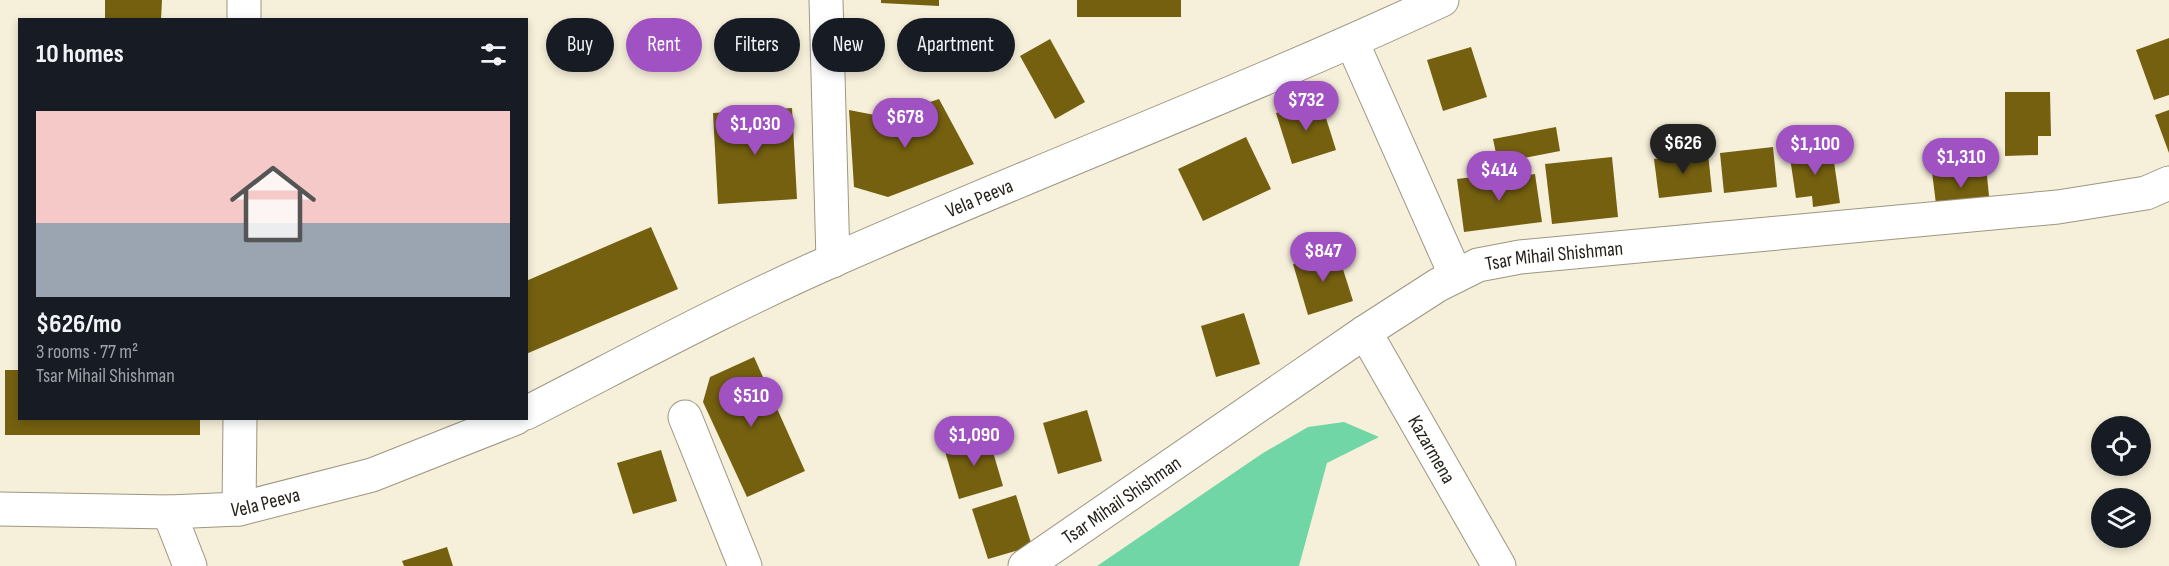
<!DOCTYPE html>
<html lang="en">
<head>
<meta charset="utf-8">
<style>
  :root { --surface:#171b24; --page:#20242c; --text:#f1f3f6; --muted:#9ea1a6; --line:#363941; --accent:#a052c3 }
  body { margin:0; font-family:"Sofia Sans Condensed",sans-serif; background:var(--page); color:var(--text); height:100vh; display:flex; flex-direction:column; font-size:22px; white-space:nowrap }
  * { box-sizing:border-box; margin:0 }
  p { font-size:20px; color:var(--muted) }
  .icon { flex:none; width:33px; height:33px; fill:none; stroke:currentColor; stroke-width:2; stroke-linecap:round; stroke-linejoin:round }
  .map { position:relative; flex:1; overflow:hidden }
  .sheet { position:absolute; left:18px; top:18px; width:510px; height:402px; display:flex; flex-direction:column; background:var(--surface); border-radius:0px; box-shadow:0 3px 9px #0003 }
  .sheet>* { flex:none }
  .banner { position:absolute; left:546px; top:18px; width:570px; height:54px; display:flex; gap:12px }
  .controls { position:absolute; left:2091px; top:416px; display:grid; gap:12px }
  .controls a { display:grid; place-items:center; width:60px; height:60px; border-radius:50%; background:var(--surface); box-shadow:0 3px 9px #0003; font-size:30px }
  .price { position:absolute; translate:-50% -51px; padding:0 14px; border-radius:21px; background:var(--accent); color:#fff; font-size:20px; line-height:39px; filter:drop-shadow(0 2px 3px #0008) }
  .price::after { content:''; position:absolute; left:50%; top:36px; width:18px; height:14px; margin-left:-9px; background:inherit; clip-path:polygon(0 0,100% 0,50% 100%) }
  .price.selected { background:#222; color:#fff }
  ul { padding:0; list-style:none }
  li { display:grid; align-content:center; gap:12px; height:318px; padding:0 18px }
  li+li { border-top:2px solid var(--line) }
  li span { display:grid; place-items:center; height:186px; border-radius:0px; color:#555 }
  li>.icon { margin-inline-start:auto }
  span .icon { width:108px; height:108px; fill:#fffc; stroke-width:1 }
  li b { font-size:26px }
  h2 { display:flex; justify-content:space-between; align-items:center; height:72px; padding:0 18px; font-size:26px }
  .chip { padding:0 21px; border-radius:27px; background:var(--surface); box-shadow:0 3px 9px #0003; font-size:21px; line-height:54px }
  .chip.selected { background:var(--accent); color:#fff }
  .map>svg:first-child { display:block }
  .forest { fill:#71d6a5 }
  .building { fill:#756010 }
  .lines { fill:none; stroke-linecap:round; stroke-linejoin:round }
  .minor-casing { stroke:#9c9682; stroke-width:35 }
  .minor { stroke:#fff; stroke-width:33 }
  .labels { text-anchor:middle; stroke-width:6; stroke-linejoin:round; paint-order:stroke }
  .street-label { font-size:20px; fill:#221f17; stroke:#fff }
</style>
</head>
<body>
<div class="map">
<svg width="2169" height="566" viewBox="0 0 2169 566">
  <rect width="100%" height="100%" fill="#f6f0da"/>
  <polygon class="forest" points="1344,422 1379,437 1327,463 1299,566 1097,566 1263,453 1308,427"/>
  <g class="building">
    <polygon points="105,0 162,0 161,20 105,20"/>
    <polygon points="881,0 939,0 939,6 881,3"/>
    <rect x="1077" y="0" width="104" height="17"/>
    <polygon points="2169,38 2169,95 2154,100 2136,50"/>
    <polygon points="1050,39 1085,102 1055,119 1020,56"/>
    <polygon points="1471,47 1487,97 1443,111 1427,60"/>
    <polygon points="2005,92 2050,92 2051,136 2038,136 2038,155 2005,156"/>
    <polygon points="939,99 974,164 888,197 854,187 849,110 885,117"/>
    <polygon points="1320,99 1336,150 1292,164 1276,113"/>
    <polygon points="792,108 797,199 718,204 713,113"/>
    <polygon points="2169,110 2169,153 2155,115"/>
    <polygon points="1556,127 1560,151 1498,163 1493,139"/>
    <polygon points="1246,137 1271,189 1203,221 1178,169"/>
    <polygon points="1826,145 1829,163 1834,162 1840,203 1813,207 1812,196 1796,198 1789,151"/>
    <polygon points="1773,147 1777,187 1724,193 1720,153"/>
    <polygon points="1708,153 1712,192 1659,198 1654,159"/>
    <polygon points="1612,157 1618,217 1552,224 1545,164"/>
    <polygon points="1986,166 1990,206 1937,212 1932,172"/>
    <polygon points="1496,174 1497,179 1535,174 1542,222 1464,232 1457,179"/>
    <polygon points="651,227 678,289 526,354 526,281"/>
    <polygon points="1337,250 1353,301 1308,315 1293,264"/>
    <polygon points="1244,313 1260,364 1216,377 1201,326"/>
    <polygon points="754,357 805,471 747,497 703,402 710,377"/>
    <polygon points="5,370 20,370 20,418 200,418 200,435 5,435"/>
    <polygon points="1087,410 1102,461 1058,474 1043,423"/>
    <polygon points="988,435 1003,486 959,499 944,448"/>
    <polygon points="661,450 677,501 633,514 617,463"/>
    <polygon points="1016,495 1032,546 988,559 972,509"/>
    <polygon points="447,547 453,566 404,566 402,561"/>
  </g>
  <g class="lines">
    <g class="minor-casing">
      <g id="minor">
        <polyline points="826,0 833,261"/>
        <polyline points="244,20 244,0"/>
        <polyline points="1352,42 1456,276"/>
        <path id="s1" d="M1365 332 1499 566"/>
        <path id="s2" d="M526 413C628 361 729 306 834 260 1035 171 1242 93 1442 0"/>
        <polyline points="685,417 745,566"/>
        <path id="s3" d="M0 509 169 512 239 509 372 475 516 418"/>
        <polyline points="239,509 240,418"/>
        <polyline points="169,512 190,566"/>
        <path id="s4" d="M1025 566 1365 332 1438 285 1478 265 1520 257 2058 207 2146 193 2169 183"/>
      </g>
    </g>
    <use href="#minor" class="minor"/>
  </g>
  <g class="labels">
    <g class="street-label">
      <text dy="7" stroke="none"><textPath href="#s2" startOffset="502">Vela Peeva</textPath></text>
      <text dy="7" stroke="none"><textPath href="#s4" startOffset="621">Tsar Mihail Shishman</textPath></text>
      <text dy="7" stroke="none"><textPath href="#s1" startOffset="135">Kazarmena</textPath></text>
      <text dy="7" stroke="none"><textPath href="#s4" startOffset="117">Tsar Mihail Shishman</textPath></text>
      <text dy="7" stroke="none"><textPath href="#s3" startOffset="266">Vela Peeva</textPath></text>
    </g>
  </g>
</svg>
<div class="controls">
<a><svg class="icon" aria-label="locate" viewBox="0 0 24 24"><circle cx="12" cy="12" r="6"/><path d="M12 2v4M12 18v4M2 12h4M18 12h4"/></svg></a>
<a><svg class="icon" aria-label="layers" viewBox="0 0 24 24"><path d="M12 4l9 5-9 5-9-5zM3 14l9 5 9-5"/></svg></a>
</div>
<b class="price" style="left:1306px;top:132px">$732</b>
<b class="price" style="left:905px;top:149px">$678</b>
<b class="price" style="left:755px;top:156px">$1,030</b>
<b class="price selected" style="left:1683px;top:175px">$626</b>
<b class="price" style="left:1815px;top:176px">$1,100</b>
<b class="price" style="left:1961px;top:189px">$1,310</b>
<b class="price" style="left:1499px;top:202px">$414</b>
<b class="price" style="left:1323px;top:283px">$847</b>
<b class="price" style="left:751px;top:428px">$510</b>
<b class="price" style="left:974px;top:467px">$1,090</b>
<div class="banner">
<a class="chip">Buy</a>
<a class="chip selected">Rent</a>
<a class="chip">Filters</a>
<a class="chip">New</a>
<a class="chip">Apartment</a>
</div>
<section class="sheet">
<h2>10 homes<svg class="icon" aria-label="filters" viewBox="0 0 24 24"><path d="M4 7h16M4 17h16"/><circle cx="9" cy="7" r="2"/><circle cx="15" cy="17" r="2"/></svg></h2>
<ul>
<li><span style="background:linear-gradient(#f6c9c9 60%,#9aa5b1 0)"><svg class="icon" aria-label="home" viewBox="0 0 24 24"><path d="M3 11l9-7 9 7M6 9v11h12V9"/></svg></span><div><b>$626/mo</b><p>3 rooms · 77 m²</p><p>Tsar Mihail Shishman</p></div></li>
</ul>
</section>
</div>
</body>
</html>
